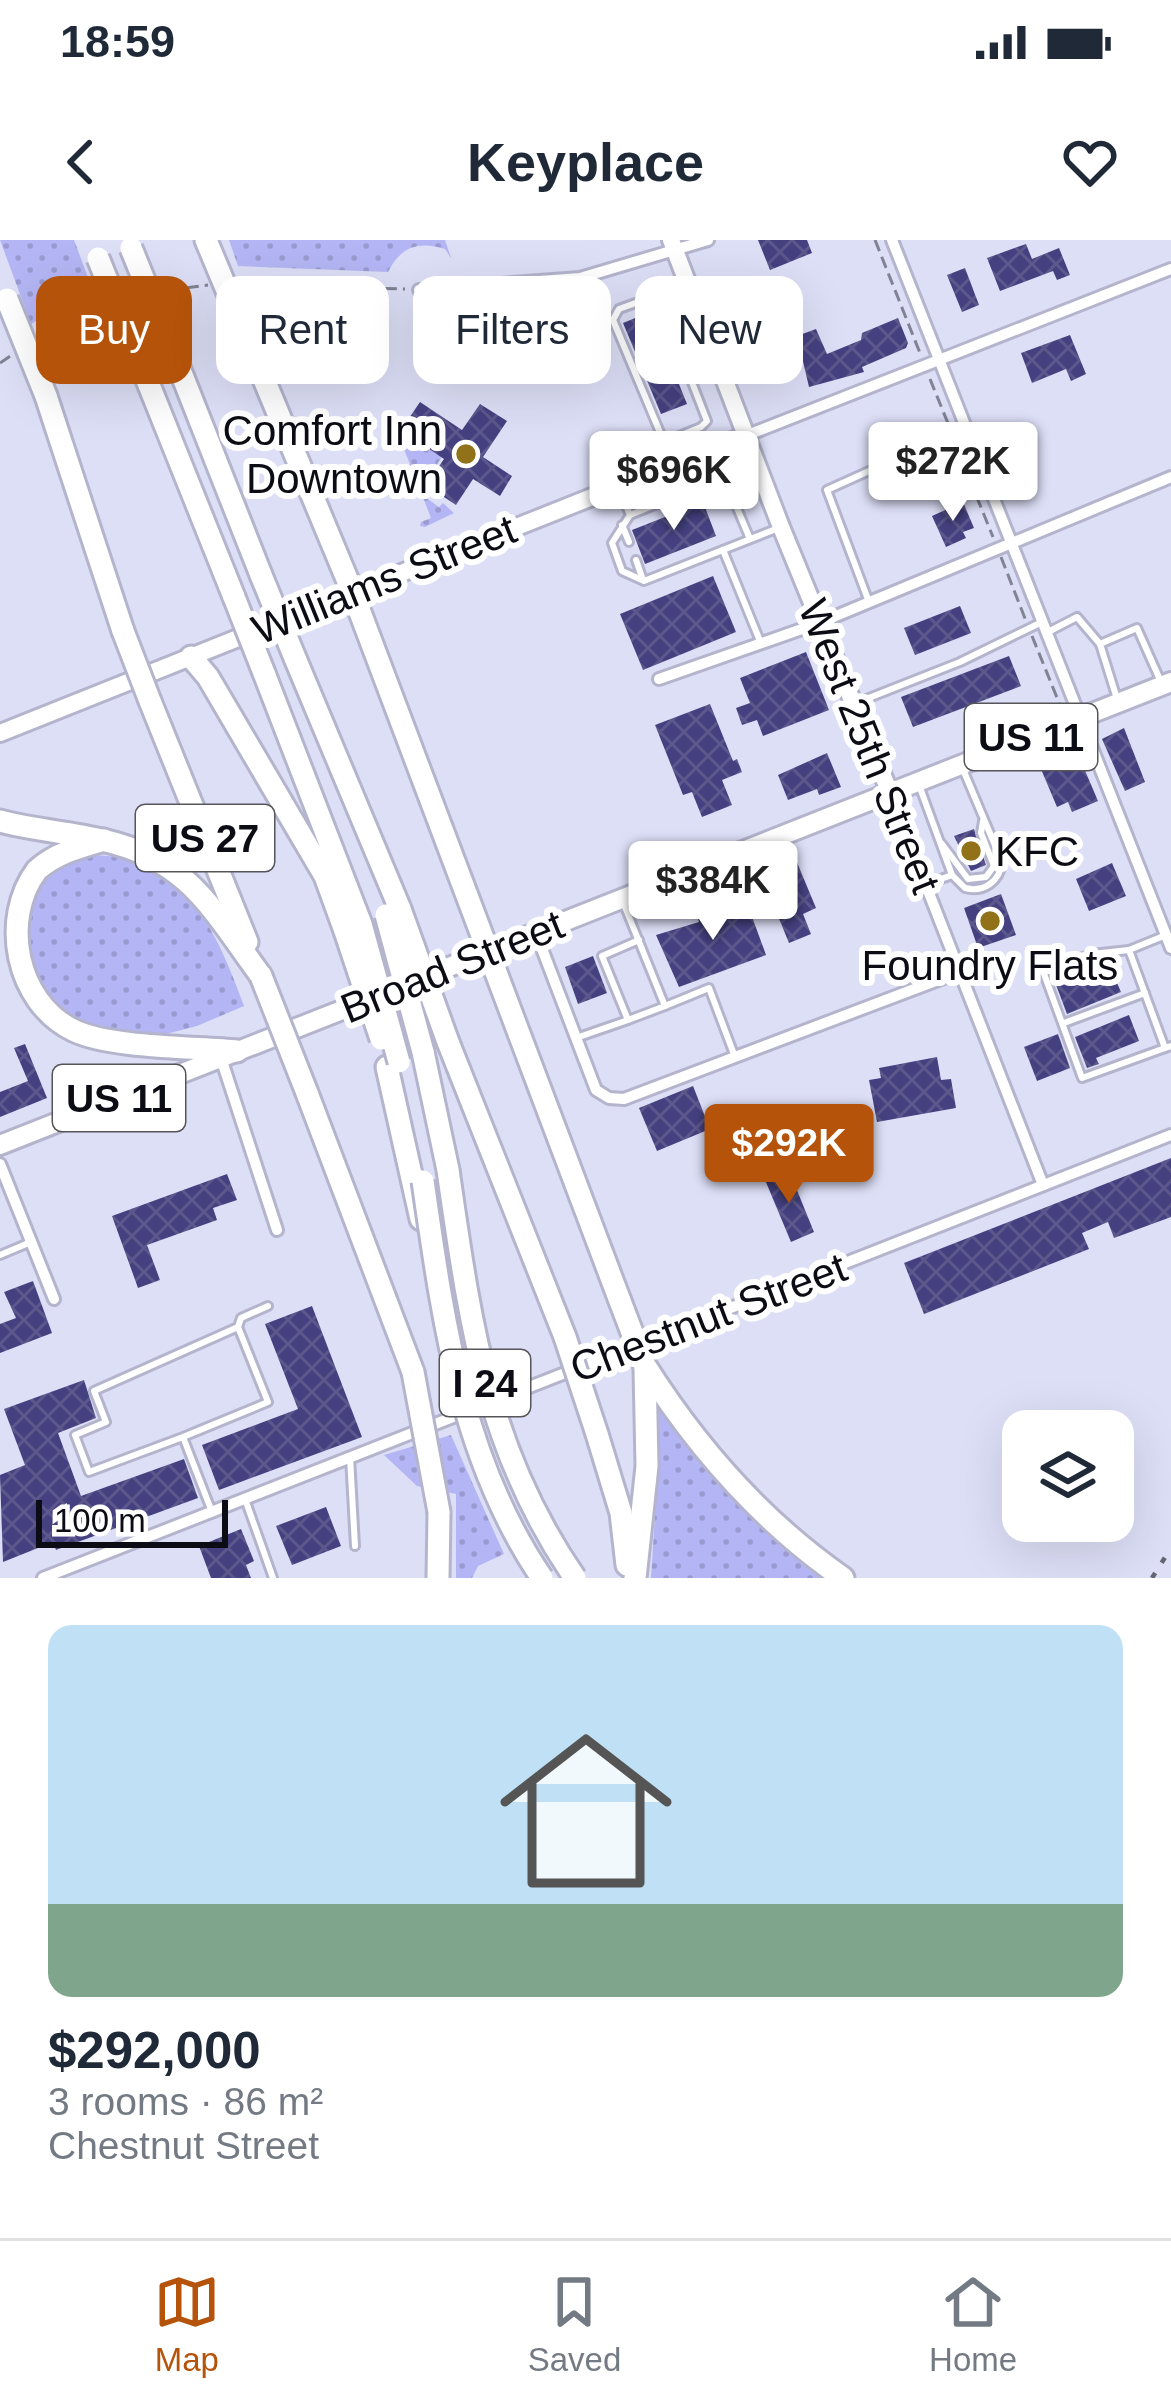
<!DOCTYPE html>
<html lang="en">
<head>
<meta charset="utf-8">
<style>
  :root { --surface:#fff; --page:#f6f6f7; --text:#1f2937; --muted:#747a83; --line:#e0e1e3; --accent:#b45309 }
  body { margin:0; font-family:Arial,sans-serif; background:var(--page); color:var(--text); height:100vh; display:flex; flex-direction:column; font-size:45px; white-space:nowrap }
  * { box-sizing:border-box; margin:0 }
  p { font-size:39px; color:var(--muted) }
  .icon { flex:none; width:66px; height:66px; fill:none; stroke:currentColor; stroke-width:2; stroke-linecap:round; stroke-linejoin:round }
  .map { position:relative; height:1338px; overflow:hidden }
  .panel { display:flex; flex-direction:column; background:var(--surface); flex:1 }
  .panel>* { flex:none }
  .banner { position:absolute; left:36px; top:36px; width:1101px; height:108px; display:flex; gap:24px }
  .buttons { position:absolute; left:1002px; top:1170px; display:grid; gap:24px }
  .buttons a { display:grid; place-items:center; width:132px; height:132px; border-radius:24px; background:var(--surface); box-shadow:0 12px 48px #0002; font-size:60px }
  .scale { position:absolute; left:36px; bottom:30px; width:192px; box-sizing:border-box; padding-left:12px; border:6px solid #0c0c14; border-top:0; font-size:33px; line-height:42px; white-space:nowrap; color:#0c0c14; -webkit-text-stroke:9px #fff; paint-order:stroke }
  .price { position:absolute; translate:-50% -102px; padding:0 27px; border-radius:12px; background:#fff; color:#222; font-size:39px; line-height:78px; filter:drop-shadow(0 3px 6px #0008) }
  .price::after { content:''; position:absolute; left:50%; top:72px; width:36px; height:27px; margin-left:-18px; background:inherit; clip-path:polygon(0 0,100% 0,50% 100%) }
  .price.current { background:var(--accent); color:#fff }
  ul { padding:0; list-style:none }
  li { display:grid; align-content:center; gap:24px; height:636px; padding:0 48px }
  li span { display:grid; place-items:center; height:372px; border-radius:24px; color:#555 }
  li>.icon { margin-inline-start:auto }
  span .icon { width:216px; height:216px; fill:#fffc; stroke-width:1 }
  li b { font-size:51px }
  .chip { padding:0 42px; border-radius:24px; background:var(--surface); box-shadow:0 12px 48px #0002; font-size:42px; line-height:108px }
  .chip.current { background:var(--accent); color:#fff }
  .status { display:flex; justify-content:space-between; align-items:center; height:84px; padding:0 60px; background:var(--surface); direction:ltr }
  .status svg { height:33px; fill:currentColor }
  header { display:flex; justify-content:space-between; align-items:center; height:156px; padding:0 48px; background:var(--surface); font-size:54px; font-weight:800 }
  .dock { display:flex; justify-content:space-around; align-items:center; height:168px; border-top:3px solid var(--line); background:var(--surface); font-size:33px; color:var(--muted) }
  .dock a { display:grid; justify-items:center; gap:6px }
  .dock .current { color:var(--accent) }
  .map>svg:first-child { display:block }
  .grass { fill:url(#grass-dots) }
  .building { fill:url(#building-cross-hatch) }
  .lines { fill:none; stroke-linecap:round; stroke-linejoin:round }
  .lane-casing { stroke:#b4b5cd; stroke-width:12 }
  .street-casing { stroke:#b4b5cd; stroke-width:16 }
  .secondary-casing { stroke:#b4b5cd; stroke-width:22 }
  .primary-casing { stroke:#b4b5cd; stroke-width:24 }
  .highway-casing { stroke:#b4b5cd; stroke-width:27 }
  .path { stroke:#818293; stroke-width:3; stroke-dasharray:12 6; stroke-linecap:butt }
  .lane { stroke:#fff; stroke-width:6 }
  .street { stroke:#fff; stroke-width:10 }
  .secondary { stroke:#fff; stroke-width:16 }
  .primary { stroke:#fff; stroke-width:18 }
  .highway { stroke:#fff; stroke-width:21 }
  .rail { stroke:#656574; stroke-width:4.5; stroke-dasharray:6 12; stroke-linecap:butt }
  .highway-bridge-casing { stroke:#b4b5cd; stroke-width:27; stroke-linecap:butt }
  .highway-bridge { stroke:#fff; stroke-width:21 }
  .poi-dot { fill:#927219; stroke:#fff; stroke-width:4.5 }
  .labels { text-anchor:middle; stroke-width:12; stroke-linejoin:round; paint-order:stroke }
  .shield { fill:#fff; stroke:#55555a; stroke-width:3 }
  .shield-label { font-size:39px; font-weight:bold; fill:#0c0c14 }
  .poi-label { font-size:42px; fill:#0c0c14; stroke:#fff; text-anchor:end }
  .street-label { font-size:42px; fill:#0c0c14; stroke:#fff }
</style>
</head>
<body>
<div class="status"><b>18:59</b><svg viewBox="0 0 49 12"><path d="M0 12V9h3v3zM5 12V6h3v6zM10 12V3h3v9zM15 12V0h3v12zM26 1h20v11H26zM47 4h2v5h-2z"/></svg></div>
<header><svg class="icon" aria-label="back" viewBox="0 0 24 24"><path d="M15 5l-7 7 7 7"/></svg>Keyplace<svg class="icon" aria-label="heart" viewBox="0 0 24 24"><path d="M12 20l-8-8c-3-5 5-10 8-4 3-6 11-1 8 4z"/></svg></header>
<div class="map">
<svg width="1171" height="1338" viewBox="0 0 1171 1338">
  <defs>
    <pattern id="grass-dots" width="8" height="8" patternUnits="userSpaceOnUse" patternTransform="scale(3)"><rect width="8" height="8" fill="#b4b5f4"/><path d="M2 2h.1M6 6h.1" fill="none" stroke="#9a9ad0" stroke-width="1.8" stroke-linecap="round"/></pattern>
    <pattern id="building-cross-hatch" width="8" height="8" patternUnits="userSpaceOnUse" patternTransform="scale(3)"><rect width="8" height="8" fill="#454181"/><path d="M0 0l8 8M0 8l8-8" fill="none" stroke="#5c588c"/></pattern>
  </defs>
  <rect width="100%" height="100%" fill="#dddff7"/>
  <g class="grass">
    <polygon points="74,0 92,48 31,84 0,0"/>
    <path d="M229 0H445L451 18 445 9C419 1 401 6 388 32L238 26Z"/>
    <polygon points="407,181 402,191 437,214 445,212 422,248 427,252 425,257 439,267 443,263 454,273 425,287 420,286 421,282 431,278 395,186"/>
    <path d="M94 615C186 617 216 691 244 766L197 786 166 794H130L97 790 43 757 20 706 32 654 46 636 66 622Z"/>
    <path d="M651 1151C703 1221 754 1286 824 1338H651L655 1275Z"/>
    <polygon points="451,1195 504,1314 478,1326 472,1338 456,1338 456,1254 417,1246 384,1215"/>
  </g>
  <g class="building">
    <polygon points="758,0 807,0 812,13 770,30"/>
    <polygon points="1026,4 1032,19 1059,8 1070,35 1057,40 1053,31 1000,51 987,18"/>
    <polygon points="965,28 979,65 962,72 947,35"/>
    <polygon points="650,72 687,164 661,174 623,83"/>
    <polygon points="898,78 908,103 906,108 862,127 864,132 809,147 797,96 816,89 827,114 861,100 862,93"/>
    <polygon points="1070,95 1086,134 1071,141 1066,129 1032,143 1021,113"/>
    <polygon points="420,162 462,190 480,164 507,181 483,217 512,236 500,256 473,239 456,265 426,245 444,219 401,190"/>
    <polygon points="703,262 716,296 645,324 632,290"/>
    <polygon points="963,262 974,288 963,292 966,298 946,307 932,276"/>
    <polygon points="713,336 736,392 643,430 620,374"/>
    <polygon points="960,366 971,393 915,415 904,388"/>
    <polygon points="806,412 829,470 763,496 757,480 742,485 736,468 750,463 740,438"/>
    <polygon points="1009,416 1021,446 913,487 901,457"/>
    <polygon points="710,464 733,521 737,519 742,532 722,540 732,565 702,577 692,552 683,555 655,485"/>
    <polygon points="1124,488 1145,542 1125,551 1102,499"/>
    <polygon points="1075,507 1098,561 1072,572 1068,562 1057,567 1038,522"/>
    <polygon points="827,513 841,547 819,555 817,549 788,560 778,535"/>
    <polygon points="974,589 986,625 971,631 954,596"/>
    <polygon points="796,620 816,668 803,674 811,694 789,703 773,664 782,660 770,630"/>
    <polygon points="1112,623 1126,656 1089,671 1076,639"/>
    <polygon points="1001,654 1016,695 978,708 964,668"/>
    <polygon points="744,655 766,715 679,747 656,695 699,682 696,672 723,666"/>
    <polygon points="593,716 607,753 578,764 565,727"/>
    <polygon points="1110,727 1121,752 1067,774 1053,737 1062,733 1067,745"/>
    <polygon points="1129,775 1139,801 1096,818 1099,824 1087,828 1075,797"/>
    <polygon points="1058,794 1070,828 1037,841 1024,807"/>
    <polygon points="25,804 47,858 0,877 0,852 28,841 14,808"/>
    <polygon points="937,817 941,840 951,839 956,868 877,882 869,840 881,838 879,828"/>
    <polygon points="693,846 710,889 657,911 639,868"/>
    <polygon points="1171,918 1171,977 1114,998 1108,982 1082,993 1089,1009 924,1074 904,1023"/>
    <polygon points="778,929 783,942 792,938 814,992 791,1002 763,935"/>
    <polygon points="227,934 237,960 213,968 217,980 147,1005 160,1040 138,1048 112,976"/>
    <polygon points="33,1041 52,1093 0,1113 0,1084 16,1078 4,1052"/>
    <polygon points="312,1066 362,1197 219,1250 202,1205 298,1169 265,1084"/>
    <polygon points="84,1140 96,1178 58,1193 81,1256 184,1219 198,1258 56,1310 53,1302 3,1322 0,1235 25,1225 4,1169"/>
    <polygon points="326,1267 341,1306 292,1325 276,1286"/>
    <polygon points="241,1289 254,1321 246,1325 251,1338 211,1338 199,1306"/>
  </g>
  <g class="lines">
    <g class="lane-casing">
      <g id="lane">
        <polyline points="664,202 701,187 707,181 662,65 652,57 619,69 613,80 664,202 678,222 689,251"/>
        <polyline points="949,219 962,255"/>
        <polyline points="619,249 630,275 612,303 622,331 644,341 781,287"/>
        <polyline points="630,275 724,237 750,299"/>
        <polyline points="622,285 629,302"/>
        <polyline points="723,310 760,401"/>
        <polyline points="636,320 643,340"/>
        <polyline points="869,362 827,250 920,208 940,222 975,209"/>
        <polyline points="1048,392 1077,377 1100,404"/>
        <polyline points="1118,462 1100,404 1137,388 1161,442"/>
        <polyline points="856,463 960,422 1042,382"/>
        <path d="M919 545 952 635 965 648C984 653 1000 641 1002 622L962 527"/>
        <polyline points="942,604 968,639 986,637 994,626 981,593 983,581"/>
        <polyline points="927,644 952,635"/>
        <polyline points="623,662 665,766 709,748 735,817"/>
        <polyline points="1166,695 1129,710 1165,808 1171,806"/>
        <polyline points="639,700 602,716 628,780 665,766"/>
        <polyline points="1129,710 1092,714 1043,731 1082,838 1165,808"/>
        <polyline points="1064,783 1145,753"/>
        <polyline points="576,798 628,780"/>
        <polyline points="0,1015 31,1002"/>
        <polyline points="238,1087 241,1078 268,1066"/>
        <polyline points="183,1197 268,1162 238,1087 94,1151 106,1182 75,1195 89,1232 183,1197 212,1272"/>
        <polyline points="350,1217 355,1306"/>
        <polyline points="245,1259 273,1338"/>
      </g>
    </g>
    <g class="street-casing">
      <g id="street">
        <polyline points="892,0 1171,708"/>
        <polyline points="419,50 580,38 708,0"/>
        <polyline points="745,196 1171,29"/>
        <polyline points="659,439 819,383 1171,237"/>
        <polyline points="890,553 1043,945"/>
        <polyline points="536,693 596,850 609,858 624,859 962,731"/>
        <polyline points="221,818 277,990"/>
        <polyline points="0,924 54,1059"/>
        <polyline points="43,1338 1171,895"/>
      </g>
    </g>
    <g class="secondary-casing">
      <g id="secondary">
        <polyline points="671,0 781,287 890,553"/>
        <polyline points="0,493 745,196"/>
      </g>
    </g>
    <g class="primary-casing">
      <g id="primary">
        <polyline points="411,742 1171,442"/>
        <polyline points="0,905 380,755"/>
      </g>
    </g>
    <g class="highway-casing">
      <g id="highway">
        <polyline points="206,0 352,351 620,1061"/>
        <polyline points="171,107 261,335"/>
        <polyline points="137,115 234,357"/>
        <polyline points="46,156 123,391"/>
        <polyline points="191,417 208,437 325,636 345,691"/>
        <polyline points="295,418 400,669"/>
        <polyline points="264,433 361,684"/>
        <polyline points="150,461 247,702"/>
        <path d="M0 581C33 590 68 592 102 600 188 619 212 669 261 736"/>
        <path d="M104 600C80 607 56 613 37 630 0 679 16 762 73 790 109 808 195 807 237 811"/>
        <polyline points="448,802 565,1097"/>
        <polyline points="423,812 448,930"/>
        <polyline points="387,827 421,979"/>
        <polyline points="307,853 413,1132"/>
        <path d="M644 1124C697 1208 761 1281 843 1338"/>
        <polyline points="597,1194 621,1273 627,1325"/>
        <polyline points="438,1338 439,1272"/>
        <polyline points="635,1338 647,1226 645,1129"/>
      </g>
    </g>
    <g class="path">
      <polyline points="875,0 920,113"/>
      <polyline points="241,44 405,49"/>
      <polyline points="169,50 208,45"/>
      <polyline points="41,98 102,68"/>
      <polyline points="0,123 12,115"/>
      <polyline points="930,139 958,208"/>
      <polyline points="963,223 993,297"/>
      <polyline points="1001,317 1026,381"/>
      <polyline points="1032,396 1062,470"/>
    </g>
    <use href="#lane" class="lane"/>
    <use href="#street" class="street"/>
    <use href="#secondary" class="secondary"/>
    <use href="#primary" class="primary"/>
    <use href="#highway" class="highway"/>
    <polyline class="rail" points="1152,1338 1171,1308"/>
    <g class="highway-bridge-casing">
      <g id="highway-bridge">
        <polyline points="131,8 171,107"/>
        <polyline points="98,18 137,115"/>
        <polyline points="7,59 46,156"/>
        <polyline points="261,335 295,418"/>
        <polyline points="234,357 264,433"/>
        <polyline points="123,391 150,461"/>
        <polyline points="400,669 448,802"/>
        <polyline points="386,675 423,812"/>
        <polyline points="361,684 399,822"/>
        <polyline points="345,691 381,799"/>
        <polyline points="261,736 307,853"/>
        <path d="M448 930C470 1081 486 1209 575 1338"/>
        <path d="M423 941C443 1080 461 1219 542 1338"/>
        <polyline points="620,1061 644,1124"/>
        <polyline points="565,1097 597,1194"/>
        <polyline points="413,1132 439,1272"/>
      </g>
    </g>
    <use href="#highway-bridge" class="highway-bridge"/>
  </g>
  <g class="poi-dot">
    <circle cx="466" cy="214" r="12"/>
    <circle cx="971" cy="611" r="12"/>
    <circle cx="990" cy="681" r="12"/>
  </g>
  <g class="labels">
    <g class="shield">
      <rect x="965" y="464" width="132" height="66" rx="9"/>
      <rect x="136" y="565" width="138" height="66" rx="9"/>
      <rect x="53" y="825" width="132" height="66" rx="9"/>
      <rect x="440" y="1110" width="90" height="66" rx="9"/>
    </g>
    <g class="shield-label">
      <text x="1031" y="511">US 11</text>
      <text x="205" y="612">US 27</text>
      <text x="119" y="872">US 11</text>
      <text x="485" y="1157">I 24</text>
    </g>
    <g class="poi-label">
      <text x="442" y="205">Comfort Inn<tspan x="442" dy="48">Downtown</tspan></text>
      <text x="995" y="626" text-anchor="start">KFC</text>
      <text x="990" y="740" text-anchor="middle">Foundry Flats</text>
    </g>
    <g class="street-label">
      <text transform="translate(384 339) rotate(-22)" y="15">Williams Street</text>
      <text transform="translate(870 506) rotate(68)" y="15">West 25th Street</text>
      <text transform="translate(452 726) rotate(-22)" y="15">Broad Street</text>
      <text transform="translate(708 1077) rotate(-21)" y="15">Chestnut Street</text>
    </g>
  </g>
</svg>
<div class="buttons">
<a><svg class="icon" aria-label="layers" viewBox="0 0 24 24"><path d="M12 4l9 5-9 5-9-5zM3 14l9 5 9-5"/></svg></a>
</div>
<div class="scale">100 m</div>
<b class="price" style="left:953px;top:284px">$272K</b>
<b class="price" style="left:674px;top:293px">$696K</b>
<b class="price" style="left:713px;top:703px">$384K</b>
<b class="price current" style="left:789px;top:966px">$292K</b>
<div class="banner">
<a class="chip current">Buy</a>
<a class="chip">Rent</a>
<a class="chip">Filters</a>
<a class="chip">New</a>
</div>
</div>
<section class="panel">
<ul>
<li><span style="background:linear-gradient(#bfe0f5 75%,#7fa58c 0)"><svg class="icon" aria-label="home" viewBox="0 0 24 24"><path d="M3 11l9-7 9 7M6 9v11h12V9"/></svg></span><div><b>$292,000</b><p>3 rooms · 86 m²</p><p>Chestnut Street</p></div></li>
</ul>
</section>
<nav class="dock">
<a class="current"><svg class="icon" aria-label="map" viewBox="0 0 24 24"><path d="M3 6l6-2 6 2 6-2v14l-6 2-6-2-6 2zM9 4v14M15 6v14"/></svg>Map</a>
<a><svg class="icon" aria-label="saved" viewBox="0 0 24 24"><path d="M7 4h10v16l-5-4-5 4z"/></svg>Saved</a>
<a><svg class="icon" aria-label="home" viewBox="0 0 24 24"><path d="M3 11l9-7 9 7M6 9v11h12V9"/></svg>Home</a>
</nav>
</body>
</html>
